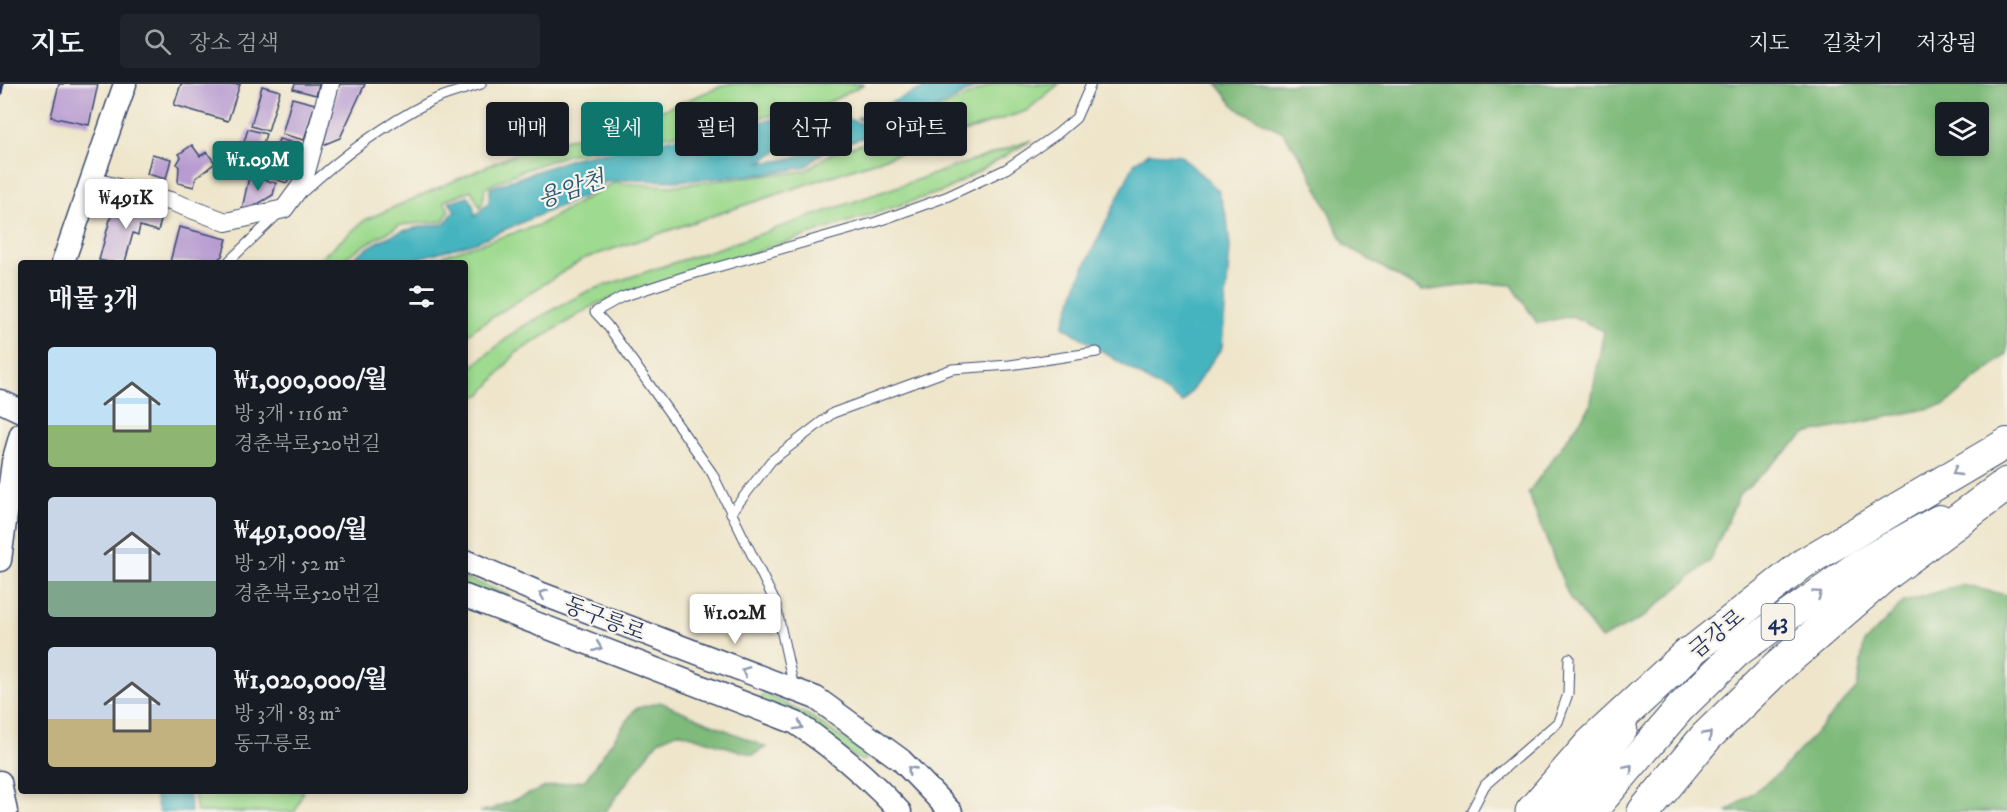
<!DOCTYPE html>
<html lang="ko">
<head>
<meta charset="utf-8">
<style>
  :root { --surface:#171b24; --page:#20242c; --text:#f1f3f6; --muted:#9ea1a6; --line:#363941; --accent:#0f766e }
  body { margin:0; font-family:"IM FELL DW Pica","Noto Serif KR",serif; background:var(--page); color:var(--text); height:100vh; display:flex; flex-direction:column; font-size:22px; white-space:nowrap }
  * { box-sizing:border-box; margin:0 }
  p { font-size:20px; color:var(--muted) }
  .icon { flex:none; width:33px; height:33px; fill:none; stroke:currentColor; stroke-width:2; stroke-linecap:round; stroke-linejoin:round }
  .map { position:relative; flex:1; overflow:hidden }
  .side { position:absolute; left:18px; top:176px; width:450px; height:534px; display:flex; flex-direction:column; background:var(--surface); border-radius:6px; box-shadow:0 3px 9px #0003 }
  .side>* { flex:none }
  .top-card { position:absolute; left:486px; top:18px; width:570px; height:54px; display:flex; gap:12px }
  .controls { position:absolute; left:1935px; top:18px; display:grid; gap:12px }
  .controls a { display:grid; place-items:center; width:54px; height:54px; border-radius:6px; background:var(--surface); box-shadow:0 3px 9px #0003; font-size:30px }
  .price { position:absolute; translate:-50% -51px; padding:0 14px; border-radius:6px; background:#fff; color:#222; font-size:20px; line-height:39px; filter:drop-shadow(0 2px 3px #0008) }
  .price::after { content:''; position:absolute; left:50%; top:36px; width:18px; height:14px; margin-left:-9px; background:inherit; clip-path:polygon(0 0,100% 0,50% 100%) }
  .price.on { background:var(--accent); color:#fff }
  ul { padding:0; list-style:none }
  li { display:flex; align-items:center; gap:18px; height:150px; padding:0 30px }
  li span { display:grid; place-items:center; flex:none; width:168px; height:120px; border-radius:6px; color:#555 }
  li>.icon { margin-inline-start:auto }
  span .icon { width:72px; height:72px; fill:#fffc; stroke-width:1 }
  li b { font-size:26px }
  h2 { display:flex; justify-content:space-between; align-items:center; height:72px; padding:0 30px; font-size:26px }
  .chip { padding:0 21px; border-radius:6px; background:var(--surface); box-shadow:0 3px 9px #0003; font-size:21px; line-height:54px }
  .chip.on { background:var(--accent); color:#fff }
  header { display:flex; align-items:center; gap:36px; box-sizing:border-box; height:84px; padding:0 30px; background:var(--surface); border-bottom:2px solid var(--line) }
  header strong { font-size:28px }
  nav { display:flex; gap:33px; margin-inline-start:auto; font-size:21px }
  .search { width:420px; height:54px; background:var(--page); display:flex; align-items:center; gap:15px; box-sizing:border-box; padding:0 21px; border-radius:6px; color:var(--muted); font-size:22px }
  .map>svg:first-child { display:block }
  .green { fill:#9eda8f; stroke:#5c8476; stroke-width:1.5 }
  .forest { fill:#7eba7a; stroke:#4c746c; stroke-width:1.5; fill-rule:evenodd }
  .water { fill:#45b4bf; stroke:#30728e; stroke-width:1.5; fill-rule:evenodd }
  .building { fill:#b89cd1 }
  .lines { fill:none; stroke-linecap:round; stroke-linejoin:round }
  .service-casing { stroke:#3b4a6e; stroke-width:11 }
  .minor-casing { stroke:#3b4a6e; stroke-width:20 }
  .tertiary-casing { stroke:#3b4a6e; stroke-width:25 }
  .trunk-casing { stroke:#3b4a6e; stroke-width:32 }
  .motorway-casing { stroke:#3b4a6e; stroke-width:35 }
  .service { stroke:#fff; stroke-width:9 }
  .minor { stroke:#fff; stroke-width:18 }
  .tertiary { stroke:#fff; stroke-width:22 }
  .trunk { stroke:#fff; stroke-width:30 }
  .motorway { stroke:#fff; stroke-width:33 }
  .rail { stroke:#1b2f5e; stroke-width:4.5 }
  .oneway { stroke:#8d97ae }
  .labels { text-anchor:middle; stroke-width:4.5; stroke-linejoin:round; paint-order:stroke }
  .shield { fill:#f7f3e8; stroke:#5d6a87; stroke-width:1.5 }
  .shield-label { font-size:21px; font-weight:bold; fill:#1b2f5e }
  .street-label { font-size:22px; fill:#1b2f5e; stroke:#f7f3e8 }
  .water-label { font-size:24px; font-style:italic; fill:#28577b; stroke:#f7f3e8 }
</style>
</head>
<body>
<header>
<strong>지도</strong>
<div class="search"><svg class="icon" aria-label="search" viewBox="0 0 24 24"><circle cx="10" cy="10" r="6"/><path d="M15 15l6 6"/></svg>장소 검색</div>
<nav><a>지도</a><a>길찾기</a><a>저장됨</a></nav>
</header>
<div class="map">
<svg width="2007" height="728" viewBox="0 0 2007 728">
  <rect width="100%" height="100%" fill="#f7f3e8"/>
  <filter id="ink" filterUnits="userSpaceOnUse"><feTurbulence type="fractalNoise" baseFrequency=".0167" numOctaves="2"/><feDisplacementMap in="SourceGraphic" scale="12" xChannelSelector="R" yChannelSelector="G"/><feConvolveMatrix kernelMatrix="1 2 1 2 8 2 1 2 1" color-interpolation-filters="sRGB"/></filter>
  <filter id="wash" filterUnits="userSpaceOnUse"><feTurbulence type="fractalNoise" baseFrequency=".008" numOctaves="4" result="noise"/><feDisplacementMap in="SourceGraphic" scale="24" xChannelSelector="R" yChannelSelector="G"/><feGaussianBlur stdDeviation="1.35" result="paint"/><feColorMatrix in="noise" values="0 0 0 0 0 0 0 0 0 0 0 0 0 0 0 0 0 1.4 0 .05"/><feComposite in="paint" operator="in"/></filter>
  <g filter="url(#wash)">
    <rect width="100%" height="100%" fill="#eee5ca"/>
    <g class="green">
      <polygon points="727,0 864,0 824,21 567,71 521,87 485,104 483,117 480,123 471,106 444,117 449,127 443,137 400,141 363,162 339,178 316,178 365,136 515,70 643,34"/>
      <polygon points="992,0 1059,0 1026,27 583,175 474,245 465,253 465,178 423,178 539,141 613,99 670,102 805,87 832,69 883,53"/>
      <polygon points="1032,56 946,106 596,220 516,269 482,310 465,317 465,288 520,244 588,207 737,158"/>
      <polygon points="465,494 512,512 513,517 511,518 465,502"/>
      <polygon points="763,610 766,610 811,633 867,671 867,675 862,677 761,616"/>
      <polygon points="194,707 194,706 303,707 295,728 197,728"/>
    </g>
    <g class="forest">
      <path d="M1217 0H2007V270L1945 321 1805 350 1739 411 1710 477 1642 534 1601 555 1569 513 1528 409 1590 323 1604 247 1572 232 1537 239 1512 201 1482 199 1422 207 1345 161 1306 81 1283 48 1236 24ZM1946 28H1978V62H1946Z"/>
      <polygon points="1961,501 2007,511 2007,728 1727,728 1779,689 1857,604 1864,559 1904,518"/>
      <polygon points="660,618 766,663 753,671 679,648 658,657 605,728 479,728 492,725 546,703 585,696 635,625"/>
    </g>
    <g class="water">
      <path d="M932 0H981L944 21 878 49 826 65 806 83 765 90 708 95 675 97 628 96 605 98 595 107 476 158 415 175 411 178H347C382 153 401 143 444 140L455 127 449 118 468 112 473 121 475 132 489 118 490 104 574 74 821 26 863 40V37L857 34ZM833 43 843 50 842 53C810 64 797 79 760 78L777 67 809 59 812 55Z"/>
      <polygon points="1149,69 1180,71 1218,106 1227,134 1230,164 1222,263 1183,319 1063,242 1080,192 1135,78"/>
      <polygon points="154,707 188,707 191,728 159,728"/>
    </g>
    <g id="blocks">
      <g class="building">
        <polygon points="59,0 98,0 89,41 51,33"/>
        <polygon points="181,0 240,0 228,37 174,21"/>
        <polygon points="295,0 319,0 316,11 293,5"/>
        <polygon points="339,0 365,0 340,54 323,61"/>
        <polygon points="262,2 280,7 268,47 251,42"/>
        <polygon points="292,14 315,20 304,56 282,50"/>
        <polygon points="248,45 266,50 254,89 236,84"/>
        <polygon points="279,55 298,60 287,99 268,93"/>
        <polygon points="192,61 200,72 207,68 215,79 196,94 194,103 178,99 179,83 177,80 181,73 179,70"/>
        <polygon points="152,70 171,75 166,95 147,90"/>
        <polygon points="249,93 276,99 273,111 248,126 242,125"/>
        <polygon points="115,117 163,129 158,147 140,142 138,151 133,149 125,178 108,178 99,176"/>
        <polygon points="179,143 227,155 222,172 214,178 170,178"/>
      </g>
    </g>
  </g>
  <g filter="url(#ink)">
    <use href="#blocks" fill-opacity="0" stroke="#3b4a6e" stroke-width="1.5"/>
    <g class="lines">
      <g class="service-casing">
        <g id="service">
          <path d="M304 107C341 73 384 41 429 18 445 10 464 6 481 0"/>
          <polyline points="228,178 278,130"/>
          <polyline points="731,429 771,377 833,329 952,285 1010,281 1097,268"/>
          <polyline points="794,604 775,518 712,389 607,241 595,228 622,213 686,192 876,138 946,113 1006,85 1057,50 1076,34 1091,0"/>
          <polyline points="1471,728 1485,701 1558,638 1568,610 1569,574"/>
        </g>
      </g>
      <g class="minor-casing">
        <polyline id="minor" points="90,97 170,117 226,138 284,125 303,99 330,0"/>
      </g>
      <g class="tertiary-casing">
        <g id="tertiary">
          <polyline points="63,178 125,0"/>
          <polyline points="0,317 21,327"/>
          <polyline points="0,476 13,378 21,350"/>
          <polyline points="465,477 542,510 816,614 901,676 951,728"/>
          <path d="M465 512 796 639C835 665 869 694 900 728"/>
          <polyline points="0,698 6,728"/>
        </g>
      </g>
      <g class="trunk-casing">
        <g id="trunk">
          <polyline points="1671,589 1688,570 1804,479 2007,359"/>
          <polyline points="1559,728 1622,645"/>
          <polyline points="1591,728 1680,624 1737,568 1859,481 1939,436"/>
        </g>
      </g>
      <g class="motorway-casing">
        <g id="motorway">
          <polyline points="1532,728 1591,660 1688,570"/>
          <polyline points="1644,728 1706,653 1776,585 1882,493 2007,400"/>
        </g>
      </g>
      <use href="#service" class="service"/>
      <use href="#minor" class="minor"/>
      <use href="#tertiary" class="tertiary"/>
      <use href="#trunk" class="trunk"/>
      <use href="#motorway" class="motorway"/>
      <polyline class="rail" points="0,10 2,0"/>
    </g>
    <defs><path id="oneway-chevron" d="M-2-3.5L2.5 0L-2 3.5" fill="none" stroke-width="1.6" stroke-linecap="round" stroke-linejoin="round" transform="scale(1.5)"/></defs>
    <g class="oneway">
      <use href="#oneway-chevron" transform="translate(1956 388) rotate(150)"/>
      <use href="#oneway-chevron" transform="translate(543 510) rotate(-158)"/>
      <use href="#oneway-chevron" transform="translate(1818 510) rotate(-35)"/>
      <use href="#oneway-chevron" transform="translate(598 563) rotate(21)"/>
      <use href="#oneway-chevron" transform="translate(745 587) rotate(-159)"/>
      <use href="#oneway-chevron" transform="translate(799 642) rotate(29)"/>
      <use href="#oneway-chevron" transform="translate(1708 651) rotate(-46)"/>
      <use href="#oneway-chevron" transform="translate(1629 684) rotate(-49)"/>
      <use href="#oneway-chevron" transform="translate(911 686) rotate(-134)"/>
    </g>
  </g>
  <g class="labels">
    <rect class="shield" x="1761.5" y="520" width="33" height="36" rx="4.5"/>
    <g class="shield-label">
      <text x="1778" y="545">43</text>
    </g>
    <g class="street-label">
      <text transform="translate(605 534) rotate(21)" y="8">동구릉로</text>
      <text transform="translate(1716 549) rotate(-39)" y="8">금강로</text>
    </g>
    <g class="water-label">
      <text transform="translate(571 105) rotate(-18)" y="8">용암천</text>
    </g>
  </g>
</svg>
<div class="controls">
<a><svg class="icon" aria-label="layers" viewBox="0 0 24 24"><path d="M12 4l9 5-9 5-9-5zM3 14l9 5 9-5"/></svg></a>
</div>
<b class="price on" style="left:258px;top:108px">₩1.09M</b>
<b class="price" style="left:126px;top:146px">₩491K</b>
<b class="price" style="left:735px;top:561px">₩1.02M</b>
<div class="top-card">
<a class="chip">매매</a>
<a class="chip on">월세</a>
<a class="chip">필터</a>
<a class="chip">신규</a>
<a class="chip">아파트</a>
</div>
<section class="side">
<h2>매물 3개<svg class="icon" aria-label="filters" viewBox="0 0 24 24"><path d="M4 7h16M4 17h16"/><circle cx="9" cy="7" r="2"/><circle cx="15" cy="17" r="2"/></svg></h2>
<ul>
<li><span style="background:linear-gradient(#bfe0f5 65%,#8fb573 0)"><svg class="icon" aria-label="home" viewBox="0 0 24 24"><path d="M3 11l9-7 9 7M6 9v11h12V9"/></svg></span><div><b>₩1,090,000/월</b><p>방 3개 · 116 m²</p><p>경춘북로520번길</p></div></li>
<li><span style="background:linear-gradient(#c9d6e8 70%,#7fa58c 0)"><svg class="icon" aria-label="home" viewBox="0 0 24 24"><path d="M3 11l9-7 9 7M6 9v11h12V9"/></svg></span><div><b>₩491,000/월</b><p>방 2개 · 52 m²</p><p>경춘북로520번길</p></div></li>
<li><span style="background:linear-gradient(#c9d6e8 60%,#c2b280 0)"><svg class="icon" aria-label="home" viewBox="0 0 24 24"><path d="M3 11l9-7 9 7M6 9v11h12V9"/></svg></span><div><b>₩1,020,000/월</b><p>방 3개 · 83 m²</p><p>동구릉로</p></div></li>
</ul>
</section>
</div>
</body>
</html>
